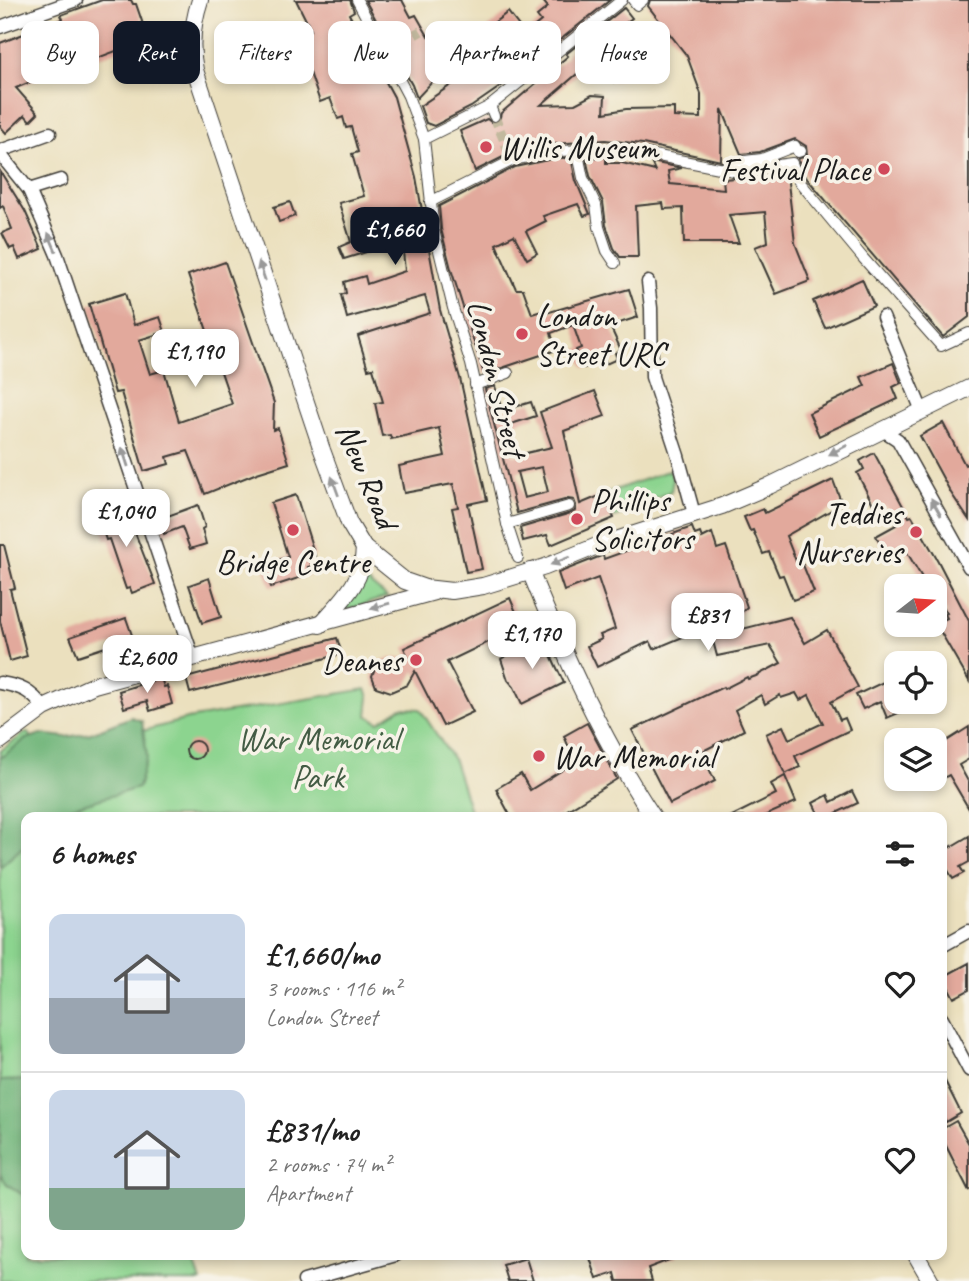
<!DOCTYPE html>
<html lang="en">
<head>
<meta charset="utf-8">
<style>
  :root { --surface:#fff; --page:#f6f6f6; --text:#222; --muted:#767676; --line:#e0e0e0; --accent:#111827 }
  body { margin:0; font-family:Caveat,sans-serif; background:var(--page); color:var(--text); height:100vh; display:flex; flex-direction:column; font-size:26px; white-space:nowrap }
  * { box-sizing:border-box; margin:0 }
  p { font-size:23px; color:var(--muted) }
  .icon { flex:none; width:38px; height:38px; fill:none; stroke:currentColor; stroke-width:2; stroke-linecap:round; stroke-linejoin:round }
  .map { position:relative; flex:1; overflow:hidden }
  .side { position:absolute; left:21px; top:812px; width:926px; height:448px; display:flex; flex-direction:column; background:var(--surface); border-radius:14px; box-shadow:0 4px 10px #0003 }
  .side>* { flex:none }
  .top-card { position:absolute; left:21px; top:21px; width:928px; height:63px; display:flex; gap:14px }
  .needle { width:46px; rotate:73deg }
  .fabs { position:absolute; left:884px; top:574px; display:grid; gap:14px }
  .fabs a { display:grid; place-items:center; width:63px; height:63px; border-radius:14px; background:var(--surface); box-shadow:0 4px 10px #0003; font-size:35px }
  .price { position:absolute; translate:-50% -60px; padding:0 16px; border-radius:14px; background:#fff; color:#222; font-size:23px; line-height:46px; filter:drop-shadow(0 2px 4px #0008) }
  .price::after { content:''; position:absolute; left:50%; top:42px; width:21px; height:16px; margin-left:-10px; background:inherit; clip-path:polygon(0 0,100% 0,50% 100%) }
  .price.current { background:var(--accent); color:#fff }
  ul { padding:0; list-style:none }
  li { display:flex; align-items:center; gap:21px; height:175px; padding:0 28px }
  li+li { border-top:2px solid var(--line) }
  li span { display:grid; place-items:center; flex:none; width:196px; height:140px; border-radius:14px; color:#555 }
  li>.icon { margin-inline-start:auto }
  span .icon { width:84px; height:84px; fill:#fffc; stroke-width:1 }
  li b { font-size:30px }
  h2 { display:flex; justify-content:space-between; align-items:center; height:84px; padding:0 28px; font-size:30px }
  .pill { padding:0 24px; border-radius:14px; background:var(--surface); box-shadow:0 4px 10px #0003; font-size:24px; line-height:63px }
  .pill.current { background:var(--accent); color:#fff }
  .map>svg:first-child { display:block }
  .green { fill:#8cd48f; stroke:#547856; stroke-width:2 }
  .forest { fill:#71b67a; stroke:#46694b; stroke-width:2 }
  .building { fill:#e2a99c; fill-rule:evenodd }
  .lines { fill:none; stroke-linecap:round; stroke-linejoin:round }
  .pedestrian-tunnel { stroke:#c2b99e; stroke-width:10; stroke-dasharray:10 5; stroke-linecap:butt }
  .pedestrian-casing { stroke:#3b3934; stroke-width:12 }
  .minor-casing { stroke:#3b3934; stroke-width:15 }
  .tertiary-casing { stroke:#3b3934; stroke-width:18 }
  .pedestrian { stroke:#fff; stroke-width:10 }
  .minor { stroke:#fff; stroke-width:12 }
  .tertiary { stroke:#fff; stroke-width:16 }
  .oneway { fill:#999 }
  .poi-dot { fill:#d1495b; stroke:#f7f3e8; stroke-width:2.5 }
  .labels { text-anchor:middle; stroke-width:7; stroke-linejoin:round; paint-order:stroke }
  .poi-label { font-size:33px; fill:#1c1c1c; stroke:#f7f3e8; text-anchor:start }
  .street-label { font-size:33px; fill:#1c1c1c; stroke:#f7f3e8 }
  .park-label { font-size:33px; fill:#435c44; stroke:#f7f3e8 }
</style>
</head>
<body>
<div class="map">
<svg width="969" height="1281" viewBox="0 0 969 1281">
  <rect width="100%" height="100%" fill="#f7f3e8"/>
  <filter id="ink" filterUnits="userSpaceOnUse"><feTurbulence type="fractalNoise" baseFrequency=".0143" numOctaves="2"/><feDisplacementMap in="SourceGraphic" scale="14" xChannelSelector="R" yChannelSelector="G"/><feConvolveMatrix kernelMatrix="1 2 1 2 8 2 1 2 1" color-interpolation-filters="sRGB"/></filter>
  <filter id="wash" filterUnits="userSpaceOnUse"><feTurbulence type="fractalNoise" baseFrequency=".00686" numOctaves="4" result="noise"/><feDisplacementMap in="SourceGraphic" scale="28" xChannelSelector="R" yChannelSelector="G"/><feGaussianBlur stdDeviation="1.57" result="paint"/><feColorMatrix in="noise" values="0 0 0 0 0 0 0 0 0 0 0 0 0 0 0 0 0 1.4 0 .05"/><feComposite in="paint" operator="in"/></filter>
  <g filter="url(#wash)">
    <rect width="100%" height="100%" fill="#ebe0be"/>
    <g class="green">
      <polygon points="670,470 673,481 671,491 614,518 604,494"/>
      <polygon points="366,580 387,597 337,613"/>
      <polygon points="366,689 369,697 367,715 379,722 401,708 420,709 454,761 472,817 26,817 26,1255 191,1255 201,1281 0,1281 0,751 27,732 46,757 187,719"/>
    </g>
    <g class="forest">
      <polygon points="131,717 142,721 147,757 138,788 66,809 56,817 26,817 26,844 0,867 0,758 26,739 41,734 66,737 91,733"/>
      <polygon points="26,1080 26,1197 7,1184 0,1174 0,1081"/>
    </g>
    <g id="blocks">
      <g class="building">
        <polygon points="102,0 131,0 133,4 136,4 148,39 79,65 78,62 16,88 38,113 30,121 25,115 6,133 0,126 0,43 63,19 61,15"/>
        <polygon points="296,0 350,0 354,11 349,14 394,97 416,177 440,310 460,378 487,500 468,504 482,569 466,572 452,508 458,507 453,484 404,493 399,466 445,456 439,428 391,439 390,435 382,436 375,403 383,402 373,368 368,369 358,336 430,313 425,296 347,318 341,295 346,293 344,282 365,276 367,284 405,271 402,241 344,259 339,247 351,242 339,203 364,196 352,154 358,152 351,127 346,128 343,117 338,119 330,98 320,102 306,61 296,44 304,40 301,35 311,30"/>
        <polygon points="365,0 402,0 411,17 416,15 428,36 436,30 445,45 439,50 450,63 417,98 412,85"/>
        <polygon points="542,0 610,0 510,80 471,107 434,126 426,123 420,106 494,56 478,35 508,12 525,34 541,21 537,16 548,7"/>
        <polygon points="650,0 969,0 969,317 943,337 804,175 798,159 807,155 806,146 795,139 760,152 741,154 722,109 721,161 643,144 605,140 555,144 511,153 475,171 460,131 487,119 492,123 499,121 501,113 568,56 566,54 624,8 632,18 627,22 639,37 620,52 630,71 614,82 608,67 599,55 541,105 575,104 592,95 605,96 604,113 626,109 674,108 674,117 701,118 701,94 687,56 648,6"/>
        <polygon points="606,157 606,163 622,163 655,171 651,162 682,168 668,171 670,184 724,189 723,179 787,174 795,243 810,281 776,294 755,247 768,242 765,212 729,215 739,243 684,243 683,208 664,209 663,203 636,206 638,257 620,257 614,248 606,225 603,202 590,176 586,158"/>
        <polygon points="557,158 571,158 576,181 590,214 584,216 578,204 543,216 546,221 526,231 537,253 527,259 514,235 496,244 516,289 523,289 532,314 545,310 546,313 629,289 638,317 610,326 621,350 615,353 617,359 606,364 604,360 584,368 576,350 581,348 573,325 551,333 556,350 484,374 451,269 441,229 439,206 515,167"/>
        <polygon points="0,171 25,211 42,249 19,259 14,247 10,249 2,233 12,229 3,206 0,208"/>
        <polygon points="290,202 295,216 279,222 274,207"/>
        <polygon points="225,262 274,403 273,430 278,428 289,463 257,473 205,494 188,451 167,457 169,464 144,471 121,392 115,393 89,304 125,293 134,325 160,317 165,332 139,340 150,374 164,370 179,422 232,404 188,275"/>
        <polygon points="862,279 874,306 825,328 813,301"/>
        <polygon points="893,363 901,383 893,387 898,399 819,436 809,413 865,386 861,377"/>
        <path d="M495 386 502 411 531 402 536 416 505 426 513 456 552 447 540 412 595 391 605 416 564 431 580 504 604 494 614 518 551 545 547 535 523 541 520 528 571 513 575 511 576 505 574 500 568 499 517 513 485 389ZM542 467 548 492 524 498 517 472Z"/>
        <polygon points="943,423 965,465 969,463 969,520 951,493 920,436"/>
        <polygon points="874,453 909,517 912,516 938,561 969,621 969,681 936,624 947,618 945,614 947,613 934,591 934,586 927,586 905,549 889,558 876,536 896,525 885,506 876,510 857,473 864,469 860,461"/>
        <polygon points="833,480 842,504 786,536 798,566 803,565 814,592 793,600 783,575 779,576 769,552 763,554 753,530 750,531 744,517 763,509 765,513"/>
        <polygon points="296,495 315,556 309,558 312,566 308,567 311,574 271,587 263,565 288,557 271,503"/>
        <polygon points="198,505 205,527 202,529 206,544 190,549 182,527 164,534 159,519"/>
        <polygon points="125,507 155,584 132,593 130,588 126,589 109,539 106,540 101,525 96,527 92,517"/>
        <polygon points="692,527 695,535 700,533 702,538 712,533 717,549 726,546 747,607 719,635 790,617 805,643 827,630 858,687 831,702 840,720 845,718 850,730 795,756 800,767 785,774 766,734 783,726 789,739 823,723 809,695 800,700 796,693 781,698 780,695 765,704 761,695 735,710 744,730 701,752 715,781 670,804 632,730 723,687 724,689 747,677 748,679 756,676 781,663 770,645 717,656 709,626 654,649 650,641 597,667 587,646 602,639 600,635 615,629 598,578 564,591 558,573 601,556 603,555 604,559"/>
        <polygon points="0,545 4,545 15,588 10,589 27,656 10,661 0,621"/>
        <polygon points="209,578 221,617 202,623 189,585"/>
        <polygon points="510,598 522,626 447,662 473,712 443,726 415,671 407,685 391,692 376,687 372,676 377,663 385,659 408,657 404,648"/>
        <polygon points="126,618 133,638 78,656 70,637"/>
        <polygon points="542,636 564,683 522,704 514,687 508,680 501,659"/>
        <polygon points="337,638 342,654 190,693 186,678"/>
        <polygon points="896,676 896,702 899,702 903,711 887,718 880,701 863,709 856,695"/>
        <polygon points="161,678 164,687 167,686 172,704 150,711 147,701 124,708 119,691"/>
        <polygon points="587,723 617,779 556,817 511,817 496,789 521,774 530,790 572,764 563,748 568,745 564,736"/>
        <polygon points="969,727 969,759 959,765 969,783 969,809 949,775 934,783 934,749"/>
        <circle cx="195" cy="750" r="9"/>
        <polygon points="785,776 796,802 762,817 730,817 776,794 771,784"/>
        <polygon points="852,791 858,803 836,813 838,817 820,817 813,803 828,795 831,802"/>
        <polygon points="969,836 969,862 960,867 964,873 953,879 942,860 942,852"/>
        <polygon points="969,963 969,990 954,998 943,977"/>
        <polygon points="942,1075 961,1113 946,1122 942,1114"/>
        <polygon points="956,1121 969,1144 969,1191 942,1138 942,1129"/>
        <polygon points="589,1255 677,1255 677,1257 648,1268 652,1281 617,1281 615,1273 597,1279"/>
        <polygon points="526,1258 533,1281 508,1281 503,1265"/>
      </g>
    </g>
  </g>
  <g filter="url(#ink)">
    <use href="#blocks" fill-opacity="0" stroke="#3b3934" stroke-width="2"/>
    <g class="lines">
      <g class="pedestrian-tunnel">
        <polyline points="389,49 421,31"/>
        <polyline points="494,116 510,154"/>
      </g>
      <g class="pedestrian-casing">
        <g id="pedestrian">
          <polyline points="357,0 408,96 424,139 434,230 453,308 471,364 507,524 518,558"/>
          <polyline points="633,0 637,5 643,0"/>
          <polyline points="490,106 494,116"/>
          <polyline points="424,139 490,106 622,0"/>
          <polyline points="577,149 583,178 596,205 599,227 607,251 615,263"/>
          <polyline points="725,167 736,162 762,159 795,146 798,152 801,151"/>
          <polyline points="430,202 513,160 556,151 623,149 734,171 792,163 798,180 863,258 941,346 969,333"/>
          <polyline points="475,385 508,373"/>
          <polyline points="507,524 569,506"/>
        </g>
      </g>
      <g class="minor-casing">
        <g id="minor">
          <polyline points="0,27 76,0"/>
          <polyline points="0,151 50,133"/>
          <polyline points="0,154 29,190 57,255 193,658"/>
          <polyline points="29,190 61,180"/>
          <polyline points="648,282 651,308 652,377 678,456 694,514"/>
          <polyline points="883,317 922,411"/>
          <polyline points="879,432 886,432 898,440 969,567"/>
          <path d="M0 683C21 686 31 691 44 708"/>
          <polyline points="942,946 969,931"/>
          <polyline points="942,1019 969,1070"/>
          <polyline points="304,1281 396,1255"/>
        </g>
      </g>
      <g class="tertiary-casing">
        <g id="tertiary">
          <path d="M200 0C192 24 190 46 195 70L322 450 349 523 364 548 405 581 425 588 452 591 483 586 545 567 597 546 722 506 769 486 969 388"/>
          <path d="M530 571C564 655 603 741 653 817"/>
          <path d="M320 625C342 600 363 583 364 548"/>
          <polyline points="0,741 44,708 94,685 434,592"/>
          <polyline points="916,1255 931,1281"/>
        </g>
      </g>
      <use href="#pedestrian" class="pedestrian"/>
      <use href="#minor" class="minor"/>
      <use href="#tertiary" class="tertiary"/>
    </g>
    <defs><path id="oneway-solid" d="M-6-.8H1V-3.2L6.5 0L1 3.2V.8H-6Z" transform="scale(1.75)"/></defs>
    <g class="oneway">
      <use href="#oneway-solid" transform="translate(52 242) rotate(-113)"/>
      <use href="#oneway-solid" transform="translate(262 271) rotate(-109)"/>
      <use href="#oneway-solid" transform="translate(838 450) rotate(153)"/>
      <use href="#oneway-solid" transform="translate(125 457) rotate(-108)"/>
      <use href="#oneway-solid" transform="translate(335 486) rotate(-110)"/>
      <use href="#oneway-solid" transform="translate(936 507) rotate(-119)"/>
      <use href="#oneway-solid" transform="translate(560 561) rotate(158)"/>
      <use href="#oneway-solid" transform="translate(380 606) rotate(164)"/>
    </g>
  </g>
  <g class="poi-dot">
    <circle cx="486" cy="147" r="7"/>
    <circle cx="884" cy="169" r="7"/>
    <circle cx="522" cy="334" r="7"/>
    <circle cx="577" cy="519" r="7"/>
    <circle cx="293" cy="530" r="7"/>
    <circle cx="916" cy="532" r="7"/>
    <circle cx="416" cy="660" r="7"/>
    <circle cx="539" cy="756" r="7"/>
  </g>
  <g class="labels">
    <g class="poi-label">
      <text x="500" y="159">Willis Museum</text>
      <text x="870" y="181" text-anchor="end">Festival Place</text>
      <text x="536" y="327">London<tspan x="536" dy="38">Street URC</tspan></text>
      <text x="591" y="512">Phillips<tspan x="591" dy="38">Solicitors</tspan></text>
      <text x="902" y="525" text-anchor="end">Teddies<tspan x="902" dy="38">Nurseries</tspan></text>
      <text x="293" y="573" text-anchor="middle">Bridge Centre</text>
      <text x="402" y="672" text-anchor="end">Deanes</text>
      <text x="553" y="768">War Memorial</text>
    </g>
    <g class="street-label">
      <text transform="translate(498 378) rotate(76)" y="12">London Street</text>
      <text transform="translate(368 475) rotate(67)" y="12">New Road</text>
    </g>
    <g class="park-label">
      <text x="318" y="750">War Memorial<tspan x="318" dy="38">Park</tspan></text>
    </g>
  </g>
</svg>
<div class="fabs">
<a><svg class="needle" viewBox="-14 -14 28 28"><path d="M0-13l5 13h-10z" fill="#e53935"/><path d="M0 13l5-13h-10z" fill="#767676"/></svg></a>
<a><svg class="icon" aria-label="locate" viewBox="0 0 24 24"><circle cx="12" cy="12" r="6"/><path d="M12 2v4M12 18v4M2 12h4M18 12h4"/></svg></a>
<a><svg class="icon" aria-label="layers" viewBox="0 0 24 24"><path d="M12 4l9 5-9 5-9-5zM3 14l9 5 9-5"/></svg></a>
</div>
<b class="price current" style="left:395px;top:267px">£1,660</b>
<b class="price" style="left:195px;top:389px">£1,190</b>
<b class="price" style="left:126px;top:549px">£1,040</b>
<b class="price" style="left:708px;top:653px">£831</b>
<b class="price" style="left:532px;top:671px">£1,170</b>
<b class="price" style="left:147px;top:695px">£2,600</b>
<div class="top-card">
<a class="pill">Buy</a>
<a class="pill current">Rent</a>
<a class="pill">Filters</a>
<a class="pill">New</a>
<a class="pill">Apartment</a>
<a class="pill">House</a>
</div>
<section class="side">
<h2>6 homes<svg class="icon" aria-label="filters" viewBox="0 0 24 24"><path d="M4 7h16M4 17h16"/><circle cx="9" cy="7" r="2"/><circle cx="15" cy="17" r="2"/></svg></h2>
<ul>
<li><span style="background:linear-gradient(#c9d6e8 60%,#9aa5b1 0)"><svg class="icon" aria-label="home" viewBox="0 0 24 24"><path d="M3 11l9-7 9 7M6 9v11h12V9"/></svg></span><div><b>£1,660/mo</b><p>3 rooms · 116 m²</p><p>London Street</p></div><svg class="icon" aria-label="heart" viewBox="0 0 24 24"><path d="M12 20l-8-8c-3-5 5-10 8-4 3-6 11-1 8 4z"/></svg></li>
<li><span style="background:linear-gradient(#c9d6e8 70%,#7fa58c 0)"><svg class="icon" aria-label="home" viewBox="0 0 24 24"><path d="M3 11l9-7 9 7M6 9v11h12V9"/></svg></span><div><b>£831/mo</b><p>2 rooms · 74 m²</p><p>Apartment</p></div><svg class="icon" aria-label="heart" viewBox="0 0 24 24"><path d="M12 20l-8-8c-3-5 5-10 8-4 3-6 11-1 8 4z"/></svg></li>
</ul>
</section>
</div>
</body>
</html>
